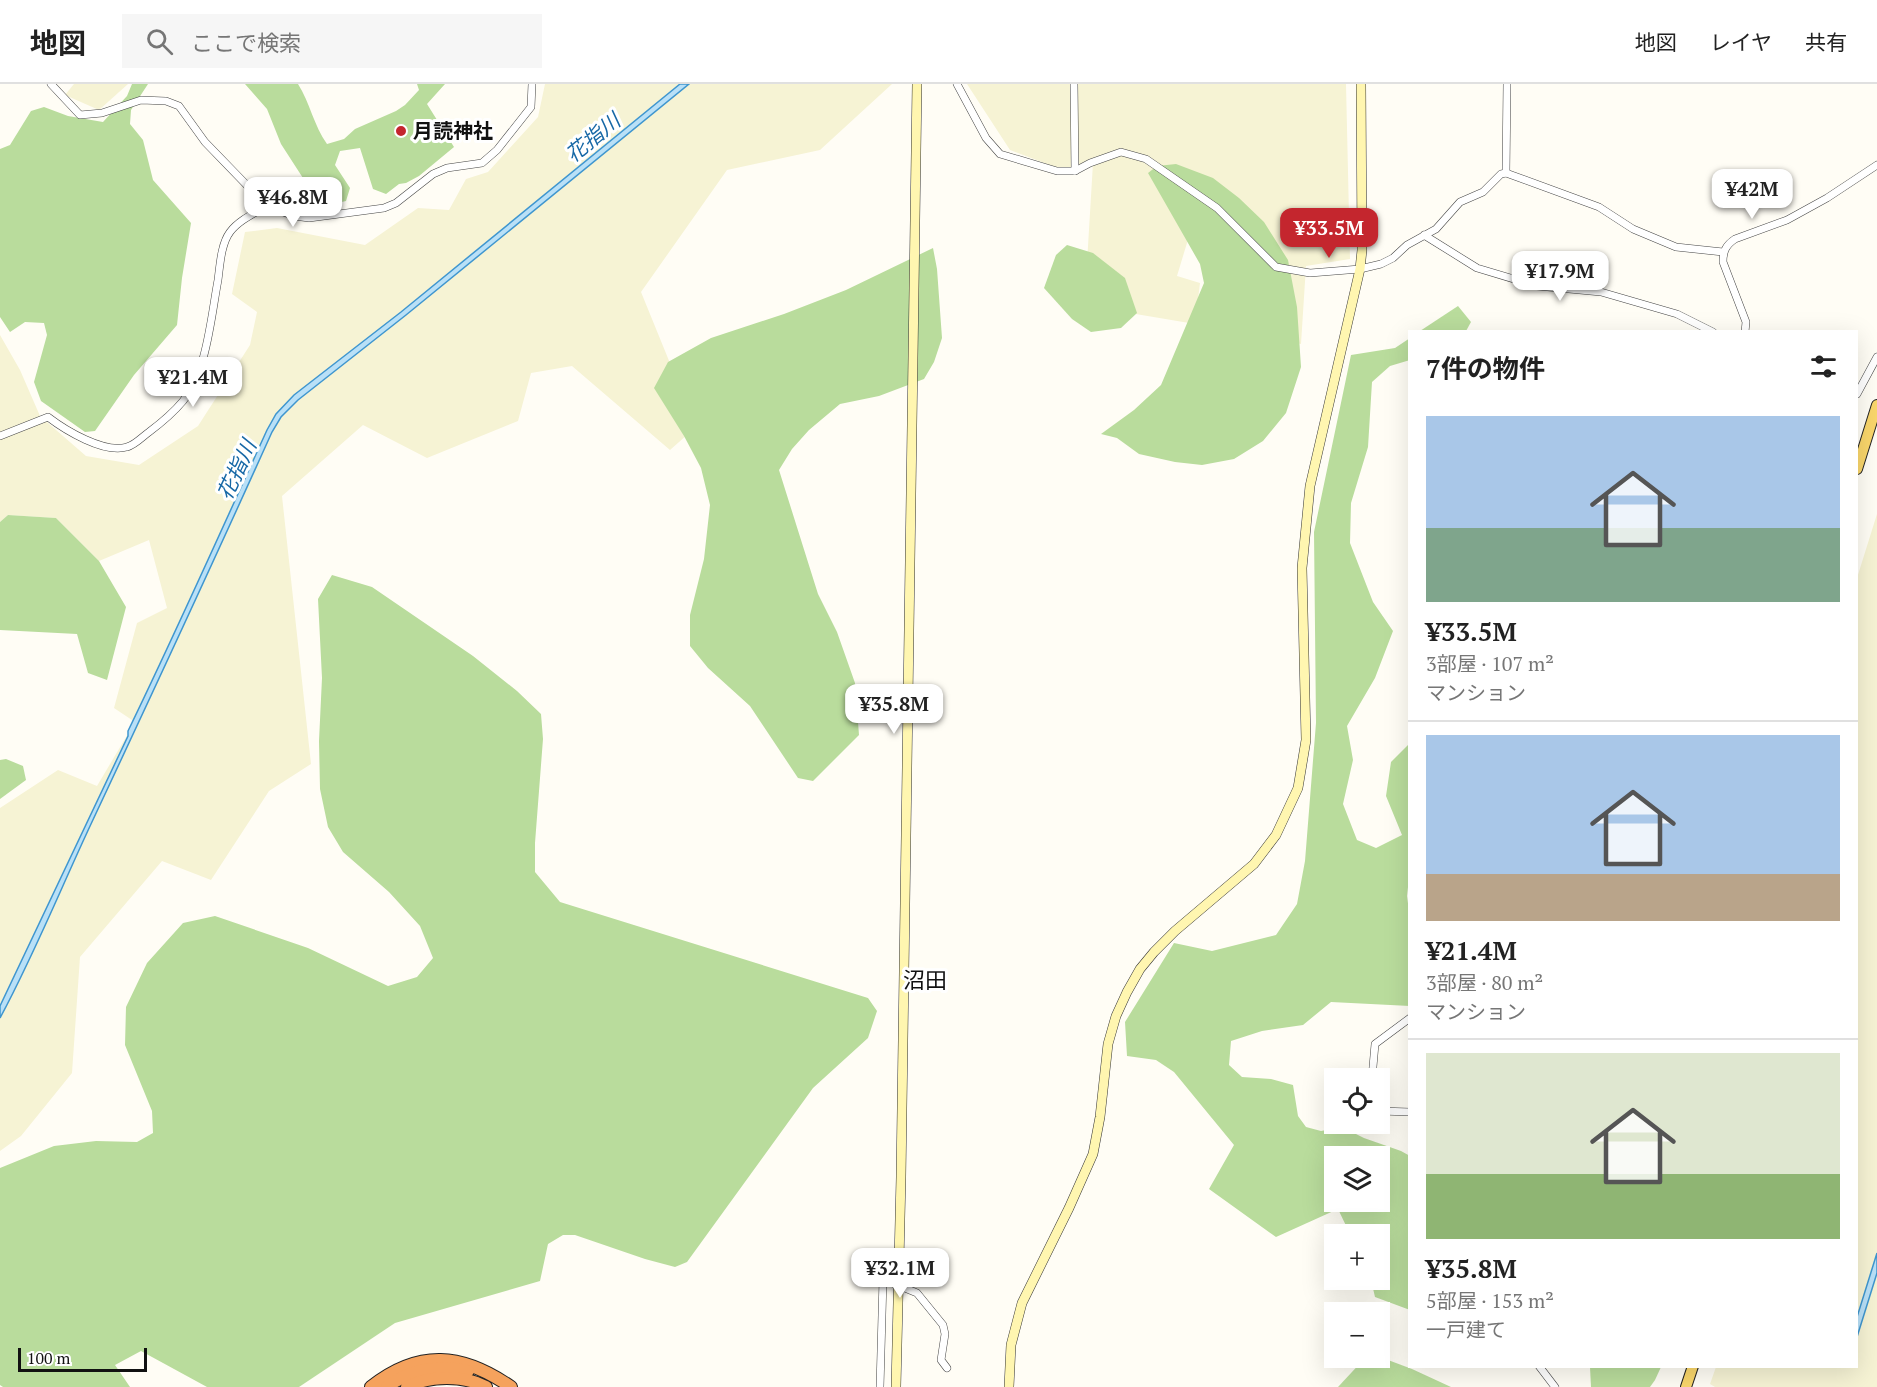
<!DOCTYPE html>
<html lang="ja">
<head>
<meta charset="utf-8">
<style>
  :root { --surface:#fff; --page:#f6f6f6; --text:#222; --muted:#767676; --line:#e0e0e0; --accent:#c4262e }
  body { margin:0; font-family:"PT Serif","Noto Sans JP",serif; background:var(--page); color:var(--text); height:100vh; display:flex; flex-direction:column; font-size:22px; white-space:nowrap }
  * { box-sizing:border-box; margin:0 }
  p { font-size:20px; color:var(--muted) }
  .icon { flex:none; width:33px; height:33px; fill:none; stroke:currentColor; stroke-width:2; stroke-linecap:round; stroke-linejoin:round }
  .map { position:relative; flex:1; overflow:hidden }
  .sheet { position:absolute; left:1408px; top:246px; width:450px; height:1038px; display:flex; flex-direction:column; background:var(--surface); border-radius:0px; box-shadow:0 6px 24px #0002 }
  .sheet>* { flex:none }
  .controls { position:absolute; left:1324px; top:984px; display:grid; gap:12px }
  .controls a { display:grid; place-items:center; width:66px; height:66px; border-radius:0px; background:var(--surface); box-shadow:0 6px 24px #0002; font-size:30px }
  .scale { position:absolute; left:18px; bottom:15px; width:129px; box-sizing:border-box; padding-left:6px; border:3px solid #111; border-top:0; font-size:16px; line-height:21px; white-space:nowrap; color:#111; -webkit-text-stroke:4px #fff; paint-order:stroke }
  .price { position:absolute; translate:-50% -51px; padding:0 14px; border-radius:12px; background:#fff; color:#222; font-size:20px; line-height:39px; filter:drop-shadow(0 2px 3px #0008) }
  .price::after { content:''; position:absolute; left:50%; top:36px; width:18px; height:14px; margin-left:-9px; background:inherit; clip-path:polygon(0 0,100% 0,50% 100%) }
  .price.current { background:var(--accent); color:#fff }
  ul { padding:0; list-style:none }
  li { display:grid; align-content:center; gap:12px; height:318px; padding:0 18px }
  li+li { border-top:2px solid var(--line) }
  li span { display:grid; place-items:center; height:186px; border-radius:0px; color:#555 }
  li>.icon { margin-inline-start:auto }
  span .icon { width:108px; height:108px; fill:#fffc; stroke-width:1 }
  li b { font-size:26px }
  h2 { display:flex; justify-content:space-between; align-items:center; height:72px; padding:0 18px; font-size:26px }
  header { display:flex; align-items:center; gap:36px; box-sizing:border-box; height:84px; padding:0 30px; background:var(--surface); border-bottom:2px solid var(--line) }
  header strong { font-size:28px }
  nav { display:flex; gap:33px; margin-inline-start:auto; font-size:21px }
  .search { width:420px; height:54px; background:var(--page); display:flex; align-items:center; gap:15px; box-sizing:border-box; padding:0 21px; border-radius:0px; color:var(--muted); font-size:22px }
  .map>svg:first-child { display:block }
  .farmland { fill:#f6f3d4 }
  .forest { fill:#b9dc9c; fill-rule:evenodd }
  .water { fill:#b9e0f7; stroke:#3f96cf; stroke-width:1.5 }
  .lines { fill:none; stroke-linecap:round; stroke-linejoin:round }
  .street-casing { stroke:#444; stroke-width:8 }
  .secondary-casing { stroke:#333; stroke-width:10 }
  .primary-casing { stroke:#222; stroke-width:12 }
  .highway-casing { stroke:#222; stroke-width:14 }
  .street { stroke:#fff; stroke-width:7 }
  .secondary { stroke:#fff6b0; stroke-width:9 }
  .primary { stroke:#f9d66b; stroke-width:10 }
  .highway { stroke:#f5a25d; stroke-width:12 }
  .poi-dot { fill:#c4262e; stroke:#fff; stroke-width:2 }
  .labels { text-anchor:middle; stroke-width:6; stroke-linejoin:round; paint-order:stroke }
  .poi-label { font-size:20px; font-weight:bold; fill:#111; stroke:#fff; text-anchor:start }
  .water-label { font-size:21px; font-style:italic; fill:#1768a6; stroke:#fff }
  .quarter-label { font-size:22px; fill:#111; stroke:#fff }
</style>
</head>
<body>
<header>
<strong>地図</strong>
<div class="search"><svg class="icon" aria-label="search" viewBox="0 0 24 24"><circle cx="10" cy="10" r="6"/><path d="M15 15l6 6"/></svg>ここで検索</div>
<nav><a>地図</a><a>レイヤ</a><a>共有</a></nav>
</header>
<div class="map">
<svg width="1877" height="1303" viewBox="0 0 1877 1303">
  <rect width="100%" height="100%" fill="#fffdf5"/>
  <g class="farmland">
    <polygon points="74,0 128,0 99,26 65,11"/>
    <polygon points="545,0 892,0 820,66 727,86 641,208 696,343 670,366 572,282 531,289 518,337 427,374 363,341 282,412 311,680 269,707 211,796 162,777 80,873 72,989 21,1052 0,1067 0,724 58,686 97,702 135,638 114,624 137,539 167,524 149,456 99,477 56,434 8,431 0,438 0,251 20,286 40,332 86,372 139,381 198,342 250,261 257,228 232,210 245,148 277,144 365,161 418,124 449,126 466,95 488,88 538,33"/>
    <polygon points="967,0 1346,0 1350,175 1306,182 1301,260 1268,253 1203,106 1177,192 1200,199 1195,240 1112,226 1087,179 1093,79 1060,85 1010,66"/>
    <polygon points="1877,430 1877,1303 1715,1303 1710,1300 1716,1283 1857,1282 1857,494"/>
  </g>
  <g class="forest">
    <polygon points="132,0 148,0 131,26 130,40 143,56 153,96 191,139 182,194 177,241 134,291 95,347 85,348 41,317 34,298 47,251 44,239 25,238 10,248 0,233 0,65 10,61 31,27 44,23 68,32 103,38 127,12"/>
    <path d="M245 0H298C310 19 314 42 327 60L344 55 355 45 396 27 405 21 419 6 417 0H445L427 20 454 63 419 92 406 99 399 100 386 110 373 105 360 64 340 67 335 81 350 104 346 117 324 122 312 108 281 60 267 25Z"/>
    <polygon points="1176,80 1213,94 1239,114 1264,138 1288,176 1297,223 1301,283 1286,329 1263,357 1234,375 1202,381 1175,378 1139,370 1117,354 1101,350 1134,326 1161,301 1204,199 1200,180 1148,89 1157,82"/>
    <polygon points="1067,161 1093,169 1125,194 1137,229 1121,244 1091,248 1072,235 1044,204 1056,171"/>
    <polygon points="933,164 937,185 942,254 934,278 924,295 879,312 840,320 809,346 792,365 779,386 818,510 837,548 855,599 859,651 813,697 798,694 750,622 708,584 690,562 690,531 704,475 710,421 701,384 684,352 654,304 668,278 711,254 784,230 846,206"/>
    <polygon points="1458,222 1471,238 1466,247 1420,247"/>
    <path d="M1410 254V276L1390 282 1372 298 1368 363 1351 419 1350 459 1373 518 1393 547 1375 594 1347 642 1353 676 1343 720 1357 756 1376 764 1402 751 1386 712 1391 678 1410 659V785L1407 812 1410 834V922L1331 918 1303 941 1262 947 1231 957 1229 981 1242 993 1271 995 1293 1001 1298 1032 1306 1043 1321 1047 1342 1043 1364 1054 1401 1067 1410 1072V1226L1375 1213 1371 1196H1380V1150H1350L1338 1125 1276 1153 1209 1105 1234 1061 1174 988 1156 976 1127 972 1125 938 1174 859 1212 867 1276 851 1297 820 1305 777 1316 639 1314 448 1351 271 1395 264ZM1335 1072H1380V1118H1335Z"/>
    <polygon points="8,431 56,434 99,477 126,523 107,596 88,589 77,550 0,546 0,438"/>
    <polygon points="332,491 372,503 473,572 517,607 541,630 543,655 535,759 535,788 560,818 868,914 877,927 868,954 813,1004 687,1178 675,1183 645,1175 575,1151 563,1151 548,1160 540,1197 395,1239 299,1303 207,1303 141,1267 115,1281 130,1303 3,1303 0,1301 0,1084 54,1062 96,1057 137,1058 153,1049 152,1027 125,961 126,923 147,879 183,839 215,832 308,864 388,902 417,893 433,874 420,842 389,808 343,768 328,743 320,705 319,657 322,594 318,515"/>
    <polygon points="6,675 23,682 26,696 0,715 0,676"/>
    <polygon points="1380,1273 1412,1285 1451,1303 1338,1303 1365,1274"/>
    <polygon points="1590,1283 1590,1282 1661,1283 1655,1296 1650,1303 1591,1303"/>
  </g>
  <g class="water">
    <path d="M680 0H689L406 231 298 316 281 333 272 348C213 479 152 610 91 740 61 804 34 871 0 934V922L128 652V647C176 548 221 447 267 346L276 330 294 311 401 228Z"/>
    <polygon points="1877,1169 1877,1189 1857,1253 1857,1233"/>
  </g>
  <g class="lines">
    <g class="street-casing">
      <g id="street">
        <polyline points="51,0 80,31 102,29 141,16 166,17 179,22 205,58 267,122 294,132 309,134 384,124 396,119 433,90 447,84 482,79 497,66 531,23 532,0"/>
        <polyline points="957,0 986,54 1000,70 1057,87 1075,87 1090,79 1121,68 1146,75 1217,124 1276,183 1310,189 1360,185 1381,180 1393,174 1407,161 1436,145 1460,118 1483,108 1501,90 1506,89 1599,123 1633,145 1676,163 1723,168"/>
        <polyline points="1074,0 1075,87"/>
        <polyline points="1506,89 1507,0"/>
        <polyline points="1424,151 1477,184 1537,202 1601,208 1677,230 1713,248"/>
        <path d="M1745 248 1746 238 1723 178C1723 167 1726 161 1735 155L1787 136 1827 114 1877 81"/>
        <polyline points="1857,310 1877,273"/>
        <path d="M0 352 48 333C65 346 104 370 127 363 135 361 142 353 149 348 161 339 173 329 183 317 207 287 211 233 218 196 220 181 221 160 230 148 239 136 255 129 267 122"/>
        <polyline points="1372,994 1375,960 1410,934"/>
        <polyline points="1380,1027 1410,1028"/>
        <polyline points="1539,1282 1555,1303"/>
        <polyline points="880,1303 883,1195 917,1209 943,1241 945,1250 941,1276 947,1284"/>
      </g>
    </g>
    <g class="secondary-casing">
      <g id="secondary">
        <polyline points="896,1303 901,1093 917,0"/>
        <polyline points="1009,1303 1011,1261 1022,1219 1069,1124 1093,1070 1100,1033 1108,960 1116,932 1127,908 1140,885 1154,868 1175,847 1254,780 1276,751 1298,704 1306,656 1302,484 1310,402 1360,185 1362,166 1361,0"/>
      </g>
    </g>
    <g class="primary-casing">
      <g id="primary">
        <polyline points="1857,385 1877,321"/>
        <polyline points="1686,1303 1693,1282"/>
      </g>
    </g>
    <g class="highway-casing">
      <g id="highway">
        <path d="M371 1303C419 1265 462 1269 511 1303"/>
        <path d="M387 1303C410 1285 440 1281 468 1287"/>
        <path d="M407 1303C430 1291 464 1291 486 1303"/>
      </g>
    </g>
    <use href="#street" class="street"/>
    <use href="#secondary" class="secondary"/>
    <use href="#primary" class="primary"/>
    <use href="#highway" class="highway"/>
  </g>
  <circle class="poi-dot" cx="401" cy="47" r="6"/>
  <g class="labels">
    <g class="poi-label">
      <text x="413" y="54">月読神社</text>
    </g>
    <g class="water-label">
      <text transform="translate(593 54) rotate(-39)" y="7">花指川</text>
      <text transform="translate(237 386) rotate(-65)" y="7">花指川</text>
    </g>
    <g class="quarter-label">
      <text x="925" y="904">沼田</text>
    </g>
  </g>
</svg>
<div class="controls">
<a><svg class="icon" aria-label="locate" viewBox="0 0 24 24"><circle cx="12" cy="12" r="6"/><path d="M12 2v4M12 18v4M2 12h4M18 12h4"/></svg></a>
<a><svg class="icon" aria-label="layers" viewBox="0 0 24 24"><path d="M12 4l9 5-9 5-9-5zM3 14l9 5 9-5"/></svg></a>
<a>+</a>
<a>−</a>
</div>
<div class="scale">100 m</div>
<b class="price" style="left:1752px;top:136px">¥42M</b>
<b class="price" style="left:293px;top:144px">¥46.8M</b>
<b class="price current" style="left:1329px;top:175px">¥33.5M</b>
<b class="price" style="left:1560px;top:218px">¥17.9M</b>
<b class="price" style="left:193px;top:324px">¥21.4M</b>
<b class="price" style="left:894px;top:651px">¥35.8M</b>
<b class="price" style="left:900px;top:1215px">¥32.1M</b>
<section class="sheet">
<h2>7件の物件<svg class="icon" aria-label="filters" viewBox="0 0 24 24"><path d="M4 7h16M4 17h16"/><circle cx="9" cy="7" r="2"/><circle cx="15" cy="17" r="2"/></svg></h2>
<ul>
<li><span style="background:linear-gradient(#a9c7e8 60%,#7fa58c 0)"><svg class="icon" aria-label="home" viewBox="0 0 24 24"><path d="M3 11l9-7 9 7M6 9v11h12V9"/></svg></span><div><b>¥33.5M</b><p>3部屋 · 107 m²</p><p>マンション</p></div></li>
<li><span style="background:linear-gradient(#a9c7e8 75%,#b9a48a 0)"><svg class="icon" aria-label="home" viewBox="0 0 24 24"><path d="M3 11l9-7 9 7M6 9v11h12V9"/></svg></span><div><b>¥21.4M</b><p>3部屋 · 80 m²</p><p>マンション</p></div></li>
<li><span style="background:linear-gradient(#dfe7d0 65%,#8fb573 0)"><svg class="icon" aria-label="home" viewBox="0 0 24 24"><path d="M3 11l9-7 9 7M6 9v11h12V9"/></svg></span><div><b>¥35.8M</b><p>5部屋 · 153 m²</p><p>一戸建て</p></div></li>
</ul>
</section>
</div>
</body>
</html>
